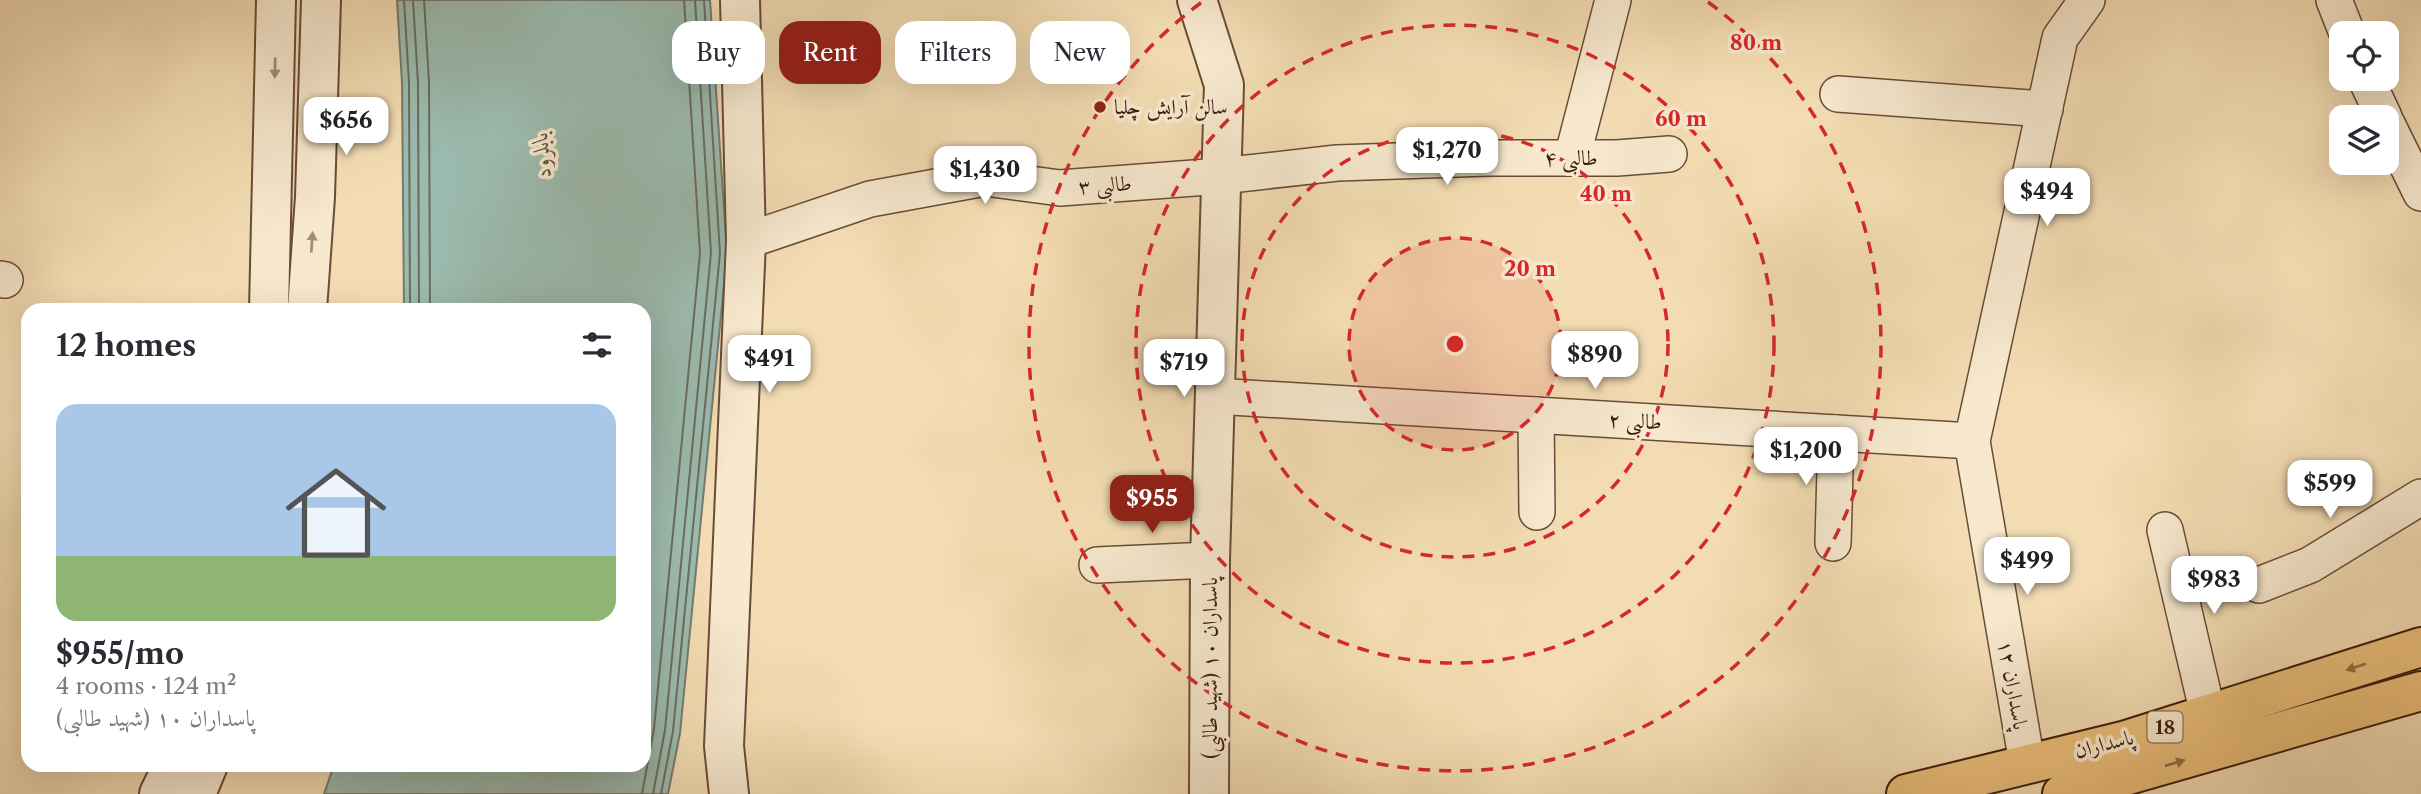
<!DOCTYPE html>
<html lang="en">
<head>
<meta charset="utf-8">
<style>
  :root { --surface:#fff; --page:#f7f7f7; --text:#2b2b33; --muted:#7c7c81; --accent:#8f2418 }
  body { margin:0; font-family:"Libre Caslon Text",Amiri,serif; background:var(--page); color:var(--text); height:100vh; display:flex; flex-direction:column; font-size:26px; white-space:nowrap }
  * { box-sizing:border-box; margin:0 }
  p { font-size:23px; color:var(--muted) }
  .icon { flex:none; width:38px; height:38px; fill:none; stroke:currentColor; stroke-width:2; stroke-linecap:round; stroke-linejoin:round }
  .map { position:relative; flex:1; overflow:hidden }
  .panel { position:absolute; left:21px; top:303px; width:630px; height:469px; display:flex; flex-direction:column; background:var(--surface); border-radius:21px; box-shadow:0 7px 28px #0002 }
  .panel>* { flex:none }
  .banner { position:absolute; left:672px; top:21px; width:665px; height:63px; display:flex; gap:14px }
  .tools { position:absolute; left:2329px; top:21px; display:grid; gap:14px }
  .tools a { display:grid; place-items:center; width:70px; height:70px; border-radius:14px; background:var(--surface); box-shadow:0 7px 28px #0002; font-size:35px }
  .price { position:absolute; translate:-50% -60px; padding:0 16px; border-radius:14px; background:#fff; color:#222; font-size:23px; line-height:46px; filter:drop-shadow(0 2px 4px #0008) }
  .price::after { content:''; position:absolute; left:50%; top:42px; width:21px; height:16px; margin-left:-10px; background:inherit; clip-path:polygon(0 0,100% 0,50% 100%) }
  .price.current { background:var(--accent); color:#fff }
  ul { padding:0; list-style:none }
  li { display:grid; align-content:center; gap:14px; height:371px; padding:0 35px }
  li span { display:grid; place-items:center; height:217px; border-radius:21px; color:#555 }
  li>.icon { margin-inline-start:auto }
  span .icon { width:126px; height:126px; fill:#fffc; stroke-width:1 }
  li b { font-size:30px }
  h2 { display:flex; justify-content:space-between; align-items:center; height:84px; padding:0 35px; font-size:30px }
  .pill { padding:0 24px; border-radius:21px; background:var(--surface); box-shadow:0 7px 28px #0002; font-size:24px; line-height:63px }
  .pill.current { background:var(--accent); color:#fff }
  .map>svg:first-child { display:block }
  .water { fill:#9bbbaf; stroke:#747b6f; stroke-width:2 }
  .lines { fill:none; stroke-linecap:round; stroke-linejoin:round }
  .shore { stroke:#6a6c5e; stroke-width:2 }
  .minor-casing { stroke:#684c37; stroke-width:38 }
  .tertiary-casing { stroke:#684c37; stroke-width:42 }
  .primary-casing { stroke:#3a1c0e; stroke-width:42 }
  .minor { stroke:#f7e8ce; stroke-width:35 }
  .tertiary { stroke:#f7e8ce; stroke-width:38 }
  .primary { stroke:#eabe7a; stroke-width:38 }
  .oneway { fill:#a28c78 }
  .oneway2 { fill:#926d44 }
  .ring { fill:none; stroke:#d62828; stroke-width:3.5; stroke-dasharray:12 9 }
  .poi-dot { fill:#8f2418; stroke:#f7e8ce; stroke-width:2.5 }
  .labels { text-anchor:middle; stroke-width:7; stroke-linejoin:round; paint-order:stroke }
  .shield { fill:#f7e8ce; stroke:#735948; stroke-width:2 }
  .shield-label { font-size:19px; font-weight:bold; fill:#3a1c0e }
  .poi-label { font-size:21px; fill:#3a1c0e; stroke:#f7e8ce; text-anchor:start }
  .street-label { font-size:21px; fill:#3a1c0e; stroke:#f7e8ce }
  .water-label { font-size:23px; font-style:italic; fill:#574c3e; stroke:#f7e8ce }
  .centre { fill:#d62828; stroke:#f7e8ce; stroke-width:3.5 }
  .ring-label { font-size:21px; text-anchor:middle; font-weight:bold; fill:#d62828; stroke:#f7e8ce; stroke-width:7; stroke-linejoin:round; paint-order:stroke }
</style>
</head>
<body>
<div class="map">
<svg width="2421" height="794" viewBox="0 0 2421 794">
  <rect width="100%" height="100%" fill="#f3dcb3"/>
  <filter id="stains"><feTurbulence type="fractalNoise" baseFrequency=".00286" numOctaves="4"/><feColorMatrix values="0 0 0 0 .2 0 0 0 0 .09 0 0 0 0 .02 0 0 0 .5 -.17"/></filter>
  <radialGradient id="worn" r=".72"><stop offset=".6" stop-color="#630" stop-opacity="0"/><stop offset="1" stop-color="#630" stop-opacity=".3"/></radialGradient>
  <polygon class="water" points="397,0 710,0 727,254 680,733 668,794 324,794 334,765 644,765 644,310 404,310 402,83"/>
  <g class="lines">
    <g class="shore">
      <polyline points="404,0 409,83 410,310"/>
      <polyline points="413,0 418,83 419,310"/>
      <polyline points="424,0 429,82 430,310"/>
      <polyline points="642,794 654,729 700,253 684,0"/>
      <polyline points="653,794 665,730 711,253 695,0"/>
      <polyline points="661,794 673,731 720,253 704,0"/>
    </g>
    <g class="minor-casing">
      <g id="minor">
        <polyline points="2334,0 2347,33"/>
        <polyline points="2366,79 2384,117"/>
        <polyline points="1838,94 2045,109"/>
        <polyline points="2387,124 2421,193"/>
        <polyline points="1572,158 1613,0"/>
        <polyline points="746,241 870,199 985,178 1060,188 1221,176 1337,163 1487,158 1617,158 1669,154"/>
        <polyline points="0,279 5,280"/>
        <polyline points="1214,396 1972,441"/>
        <polyline points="1536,415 1537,512"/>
        <polyline points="2165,530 2208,714"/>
        <polyline points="1833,543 1836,433"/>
        <polyline points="1097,565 1210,560"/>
        <polyline points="2259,585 2310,565 2421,497"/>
        <polyline points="2027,763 1972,441 2060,38 2087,0"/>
      </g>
    </g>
    <g class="tertiary-casing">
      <g id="tertiary">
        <polyline points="1197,0 1224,85 1210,560 1209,794"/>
        <polyline points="269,310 276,0"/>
        <polyline points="307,310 315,197 321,0"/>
        <polyline points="159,794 173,765"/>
        <polyline points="196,794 208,765"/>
        <polyline points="729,794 724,746 746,241 740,0"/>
      </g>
    </g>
    <g class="primary-casing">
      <g id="primary">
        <polyline points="1906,794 2123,741 2421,647"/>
        <polyline points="2062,794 2421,691"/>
      </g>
    </g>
    <use href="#minor" class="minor"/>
    <use href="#tertiary" class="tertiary"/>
    <use href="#primary" class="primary"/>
  </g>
  <defs><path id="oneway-solid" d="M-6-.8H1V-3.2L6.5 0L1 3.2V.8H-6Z" transform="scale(1.75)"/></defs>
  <g class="oneway">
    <use href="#oneway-solid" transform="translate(275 68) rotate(91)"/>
    <use href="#oneway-solid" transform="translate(312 242) rotate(-86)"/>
  </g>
  <g class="oneway2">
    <use href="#oneway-solid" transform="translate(2356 667) rotate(162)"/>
    <use href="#oneway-solid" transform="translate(2175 763) rotate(-16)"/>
  </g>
  <circle cx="1455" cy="344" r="106" fill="#d62828" fill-opacity=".12"/>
  <g class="ring">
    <circle cx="1455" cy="344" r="106"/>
    <circle cx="1455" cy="344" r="213"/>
    <circle cx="1455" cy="344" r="319"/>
    <path d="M1708 2A426 426 0 1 1 1202 2"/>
  </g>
  <circle class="poi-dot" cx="1100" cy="107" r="7"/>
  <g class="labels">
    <rect class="shield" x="2147.5" y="711.5" width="35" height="31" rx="5"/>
    <g class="shield-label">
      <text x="2165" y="734">18</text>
    </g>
    <g class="poi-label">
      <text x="1114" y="114">سالن آرایش چلیا</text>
    </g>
    <g class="street-label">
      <text x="1571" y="165">طالبی ۴</text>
      <text transform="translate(1105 185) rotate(-4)" y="7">طالبی ۳</text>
      <text transform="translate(1635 421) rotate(3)" y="7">طالبی ۲</text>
      <text transform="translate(1210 668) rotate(-90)" y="7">پاسداران ۱۰ (شهید طالبی)</text>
      <text transform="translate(2013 685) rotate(80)" y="7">پاسداران ۱۲</text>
      <text transform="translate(2104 744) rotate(-14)" y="7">پاسداران</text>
    </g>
    <g class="water-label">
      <text transform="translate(541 155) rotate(-95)" y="8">بابلرود</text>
    </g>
  </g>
  <circle cx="1455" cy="344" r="10" class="centre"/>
  <g class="ring-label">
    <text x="1756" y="50">80 m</text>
    <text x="1681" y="126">60 m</text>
    <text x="1606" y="201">40 m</text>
    <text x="1530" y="276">20 m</text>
  </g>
  <rect width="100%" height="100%" filter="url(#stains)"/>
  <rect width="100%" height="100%" fill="url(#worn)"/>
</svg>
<div class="tools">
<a><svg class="icon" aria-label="locate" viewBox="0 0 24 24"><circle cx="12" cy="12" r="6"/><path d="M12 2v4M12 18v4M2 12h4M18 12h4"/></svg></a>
<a><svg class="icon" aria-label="layers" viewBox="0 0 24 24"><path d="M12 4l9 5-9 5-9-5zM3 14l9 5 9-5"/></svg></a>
</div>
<b class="price" style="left:346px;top:157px">$656</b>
<b class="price" style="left:1447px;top:187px">$1,270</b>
<b class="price" style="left:985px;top:206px">$1,430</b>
<b class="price" style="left:2047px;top:228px">$494</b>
<b class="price" style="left:1595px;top:391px">$890</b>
<b class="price" style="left:769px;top:395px">$491</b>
<b class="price" style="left:1184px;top:399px">$719</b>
<b class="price" style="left:1806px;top:487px">$1,200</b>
<b class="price" style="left:2330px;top:520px">$599</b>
<b class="price current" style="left:1152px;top:535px">$955</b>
<b class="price" style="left:2027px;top:597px">$499</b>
<b class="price" style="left:2214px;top:616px">$983</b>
<div class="banner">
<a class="pill">Buy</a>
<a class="pill current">Rent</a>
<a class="pill">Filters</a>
<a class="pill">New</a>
</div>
<section class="panel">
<h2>12 homes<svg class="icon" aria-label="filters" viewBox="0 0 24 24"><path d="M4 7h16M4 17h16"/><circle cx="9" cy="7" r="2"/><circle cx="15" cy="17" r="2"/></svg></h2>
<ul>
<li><span style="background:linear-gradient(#a9c7e8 70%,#8fb573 0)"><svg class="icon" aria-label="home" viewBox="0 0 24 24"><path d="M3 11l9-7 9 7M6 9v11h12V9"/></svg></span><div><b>$955/mo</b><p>4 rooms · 124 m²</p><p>پاسداران ۱۰ (شهید طالبی)</p></div></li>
</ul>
</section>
</div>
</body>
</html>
